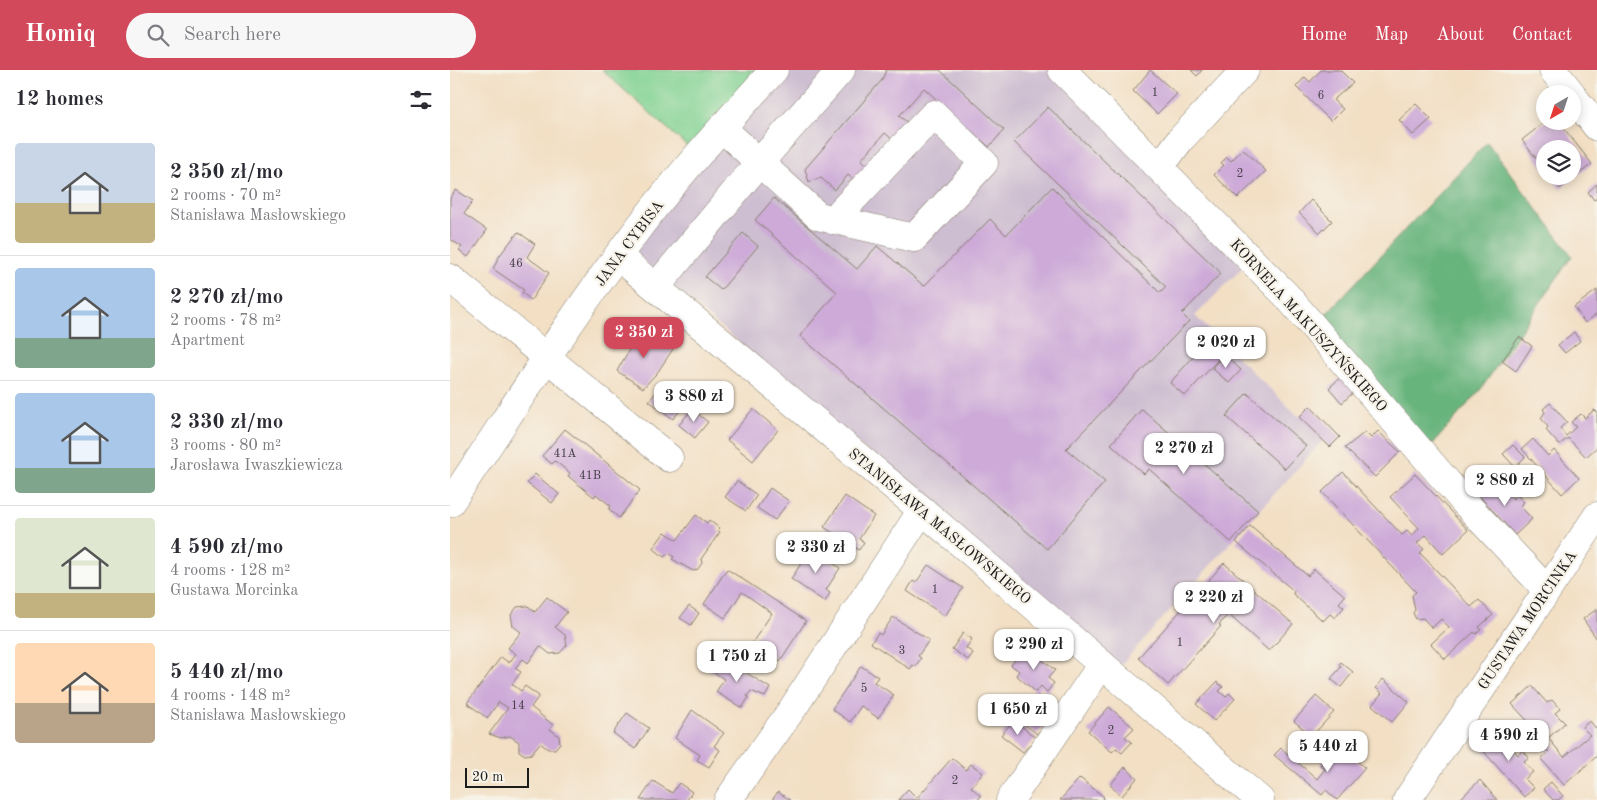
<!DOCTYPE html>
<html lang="en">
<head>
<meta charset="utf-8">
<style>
  :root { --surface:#fff; --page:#f7f7f7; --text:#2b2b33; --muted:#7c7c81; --line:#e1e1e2; --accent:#d1495b }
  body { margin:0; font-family:"Old Standard TT",serif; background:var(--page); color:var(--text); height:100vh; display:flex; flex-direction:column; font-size:19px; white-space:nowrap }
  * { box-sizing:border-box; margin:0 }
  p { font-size:16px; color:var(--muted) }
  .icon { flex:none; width:28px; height:28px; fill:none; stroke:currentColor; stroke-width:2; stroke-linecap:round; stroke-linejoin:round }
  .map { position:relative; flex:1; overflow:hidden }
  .drawer { display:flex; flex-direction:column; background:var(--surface); width:450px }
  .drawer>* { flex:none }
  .needle { width:32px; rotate:219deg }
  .tools { position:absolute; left:1086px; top:15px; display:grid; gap:10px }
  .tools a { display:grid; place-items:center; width:45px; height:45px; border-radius:50%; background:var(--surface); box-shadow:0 2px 12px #0003; font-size:25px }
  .scale { position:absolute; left:15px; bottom:12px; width:64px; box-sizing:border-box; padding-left:5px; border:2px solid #1c1c1c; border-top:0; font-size:14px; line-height:18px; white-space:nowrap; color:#1c1c1c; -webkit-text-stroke:4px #f7f3e8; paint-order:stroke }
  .price { position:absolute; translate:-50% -42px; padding:0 11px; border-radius:10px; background:#fff; color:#222; font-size:16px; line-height:32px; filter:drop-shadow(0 1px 2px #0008) }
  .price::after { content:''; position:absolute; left:50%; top:30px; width:15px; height:11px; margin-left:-8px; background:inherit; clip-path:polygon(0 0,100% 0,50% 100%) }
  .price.current { background:var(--accent); color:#fff }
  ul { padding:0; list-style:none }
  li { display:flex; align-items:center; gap:15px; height:125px; padding:0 15px }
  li+li { border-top:1px solid var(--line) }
  li span { display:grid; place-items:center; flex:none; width:140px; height:100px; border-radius:5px; color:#555 }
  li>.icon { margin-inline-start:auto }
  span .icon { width:60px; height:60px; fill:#fffc; stroke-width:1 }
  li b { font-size:21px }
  h2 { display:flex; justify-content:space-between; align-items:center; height:60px; padding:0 15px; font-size:21px }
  header { display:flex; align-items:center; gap:30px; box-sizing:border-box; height:70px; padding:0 25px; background:var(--accent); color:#fff }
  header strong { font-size:24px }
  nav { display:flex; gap:28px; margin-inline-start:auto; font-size:18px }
  .search { width:350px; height:45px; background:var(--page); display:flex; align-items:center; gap:12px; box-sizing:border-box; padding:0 18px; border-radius:28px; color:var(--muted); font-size:19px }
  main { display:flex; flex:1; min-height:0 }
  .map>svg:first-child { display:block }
  .industrial { fill:#cebed1 }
  .green { fill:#81d293; stroke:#4e7758 }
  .forest { fill:#68b47d; stroke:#42684c }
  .building { fill:#cdaad8 }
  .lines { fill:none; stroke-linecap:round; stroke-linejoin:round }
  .minor-casing { stroke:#877e70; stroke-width:29 }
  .minor { stroke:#fff; stroke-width:28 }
  .labels { text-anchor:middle; stroke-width:4.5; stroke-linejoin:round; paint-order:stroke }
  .number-label { font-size:12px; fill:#48404b }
  .street-label { font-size:15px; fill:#1c1c1c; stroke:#f7f3e8 }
</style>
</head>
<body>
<header>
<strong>Homiq</strong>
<div class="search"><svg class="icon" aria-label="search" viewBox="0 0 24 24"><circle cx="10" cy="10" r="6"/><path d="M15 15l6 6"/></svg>Search here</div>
<nav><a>Home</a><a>Map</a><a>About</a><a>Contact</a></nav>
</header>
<main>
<section class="drawer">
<h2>12 homes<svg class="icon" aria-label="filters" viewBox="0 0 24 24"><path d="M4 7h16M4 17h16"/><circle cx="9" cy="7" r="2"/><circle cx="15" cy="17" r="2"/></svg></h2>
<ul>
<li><span style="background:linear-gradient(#c9d6e8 60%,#c2b280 0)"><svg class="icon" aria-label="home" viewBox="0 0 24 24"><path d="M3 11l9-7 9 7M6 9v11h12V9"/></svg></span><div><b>2 350 zł/mo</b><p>2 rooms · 70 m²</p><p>Stanisława Masłowskiego</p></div></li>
<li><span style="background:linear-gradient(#a9c7e8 70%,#7fa58c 0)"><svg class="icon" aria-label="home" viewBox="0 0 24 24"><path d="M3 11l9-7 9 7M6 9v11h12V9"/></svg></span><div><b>2 270 zł/mo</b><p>2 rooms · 78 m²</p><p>Apartment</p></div></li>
<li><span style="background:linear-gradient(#a9c7e8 75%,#7fa58c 0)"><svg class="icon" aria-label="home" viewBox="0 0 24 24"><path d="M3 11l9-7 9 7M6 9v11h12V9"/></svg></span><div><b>2 330 zł/mo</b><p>3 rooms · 80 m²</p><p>Jarosława Iwaszkiewicza</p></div></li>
<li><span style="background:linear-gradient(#dfe7d0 75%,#c2b280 0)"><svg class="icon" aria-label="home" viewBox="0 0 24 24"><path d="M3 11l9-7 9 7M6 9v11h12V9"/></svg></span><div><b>4 590 zł/mo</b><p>4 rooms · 128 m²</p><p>Gustawa Morcinka</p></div></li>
<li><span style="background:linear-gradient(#ffd9b3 60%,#b9a48a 0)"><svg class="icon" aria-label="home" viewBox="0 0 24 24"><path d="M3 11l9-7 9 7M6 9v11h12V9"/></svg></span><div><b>5 440 zł/mo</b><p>4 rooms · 148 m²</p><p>Stanisława Masłowskiego</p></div></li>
</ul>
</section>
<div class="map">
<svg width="1147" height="730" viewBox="0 0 1147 730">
  <rect width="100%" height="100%" fill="#f7f3e8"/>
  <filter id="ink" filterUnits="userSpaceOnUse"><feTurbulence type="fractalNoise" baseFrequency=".02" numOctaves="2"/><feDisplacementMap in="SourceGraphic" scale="10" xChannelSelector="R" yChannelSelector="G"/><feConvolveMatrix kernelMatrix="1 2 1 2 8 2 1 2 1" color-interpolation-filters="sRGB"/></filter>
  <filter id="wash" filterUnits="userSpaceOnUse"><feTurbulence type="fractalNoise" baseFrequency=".0096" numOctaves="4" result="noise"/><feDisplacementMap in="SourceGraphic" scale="20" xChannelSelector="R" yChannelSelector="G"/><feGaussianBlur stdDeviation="1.12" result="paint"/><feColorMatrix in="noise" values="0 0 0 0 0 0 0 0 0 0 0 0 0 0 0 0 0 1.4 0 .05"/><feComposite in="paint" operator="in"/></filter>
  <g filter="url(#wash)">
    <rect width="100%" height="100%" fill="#f2dfc4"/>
    <polygon class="industrial" points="324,0 612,0 793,197 745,246 873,370 670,596 175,176"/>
    <polygon class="green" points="152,0 324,0 247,85"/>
    <polygon class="forest" points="1037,72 1122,186 1031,319 974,384 864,257"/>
    <g id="blocks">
      <g class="building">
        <polygon points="436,0 490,0 554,60 539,77 474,18 449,46 457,52 442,69 435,63 411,90 418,95 404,110 398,105 385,120 371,108 359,112 355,99 432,10"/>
        <polygon points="700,0 727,24 707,44 683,21"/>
        <polygon points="741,0 752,0 747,6"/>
        <polygon points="871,0 890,0 903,13 883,30 893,39 881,51 846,17 855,7 860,12"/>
        <polygon points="966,34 981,49 963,65 949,50"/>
        <polygon points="598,37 771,203 732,244 739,251 616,379 655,412 597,479 350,266 387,222 305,150 324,128 407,199 427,176 474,216 540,149 556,165 602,117 710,223 716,217 564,72"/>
        <polygon points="1096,51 1108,51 1142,94 1110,119 1100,106 1122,106 1122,79 1095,79 1095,100 1072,70"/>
        <polygon points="793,79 816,101 788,128 764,105 774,95 771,93 777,87 781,91"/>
        <polygon points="1147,114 1147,128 1144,130 1138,122"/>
        <polygon points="6,120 23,131 14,144 37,160 18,187 9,180 12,177 0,169 0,128"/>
        <polygon points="861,130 882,151 870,163 849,143"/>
        <polygon points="68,162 85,174 77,187 99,203 81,230 72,223 74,220 43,199 50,185"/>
        <polygon points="293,163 308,176 271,220 255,207"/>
        <polygon points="1147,220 1147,244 1135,253 1124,237"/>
        <polygon points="194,259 223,279 207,303 193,318 167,301 179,280 176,274 179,270 186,271"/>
        <polygon points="1124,262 1130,271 1115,283 1108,275"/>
        <polygon points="1069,267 1082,276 1066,301 1052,291"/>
        <polygon points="758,270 773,284 735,326 720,313"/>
        <polygon points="774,284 791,300 779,313 762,298"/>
        <polygon points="894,304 907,319 892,333 879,318"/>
        <polygon points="210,317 234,336 223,349 199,331"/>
        <polygon points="797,323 856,376 835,399 776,346"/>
        <polygon points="1100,333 1117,352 1110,358 1116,366 1126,357 1121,352 1131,344 1135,348 1144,340 1147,342 1147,377 1136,387 1118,368 1109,375 1096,360 1098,357 1091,348 1095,342 1093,339"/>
        <polygon points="860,336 890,367 880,377 849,347"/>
        <polygon points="242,339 258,352 245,368 229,355"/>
        <polygon points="303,339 328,360 303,391 277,370"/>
        <polygon points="692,339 808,441 781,472 699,399 694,404 661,374"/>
        <polygon points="115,359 190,420 169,448 159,439 161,436 146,424 144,427 118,406 120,403 105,391 102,394 92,386"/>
        <polygon points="928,361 950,382 925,407 895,378 915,362 921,368"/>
        <polygon points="1083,369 1098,386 1104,380 1129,408 1112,424 1072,379"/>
        <polygon points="1063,375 1075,387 1065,397 1053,384"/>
        <polygon points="893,402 952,465 957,461 962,466 969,458 940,427 965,404 1018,460 993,484 976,465 967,473 974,479 970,483 1021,537 1029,530 1043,545 1029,557 1031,560 1026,564 1024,562 995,589 981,574 999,557 991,549 982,558 973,548 966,549 963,543 965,540 962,525 966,522 872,422"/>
        <polygon points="85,404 109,424 102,433 77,413"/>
        <polygon points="1032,410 1042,423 1050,416 1063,429 1067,425 1074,432 1070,436 1082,449 1065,465 1023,419"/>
        <polygon points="287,411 307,425 296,441 275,427"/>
        <polygon points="320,418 339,431 325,450 307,438"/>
        <polygon points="395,426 424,446 409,469 414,472 409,480 374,457"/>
        <polygon points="246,445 257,453 259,450 269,458 267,460 270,462 251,489 252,493 248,499 243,501 222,489 224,487 219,483 214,487 203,478 215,462 227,470"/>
        <polygon points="800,456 858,506 864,499 895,526 889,533 894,537 885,548 880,544 873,551 843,524 844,521 786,472"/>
        <polygon points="361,478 390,498 376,520 380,523 375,532 341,509"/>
        <polygon points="774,493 843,554 819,581 778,544 769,555 771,556 718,615 688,588 741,529 756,542 765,532 750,520"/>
        <polygon points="478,495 513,518 495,546 457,521 463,511 466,513"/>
        <polygon points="277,499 356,551 330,591 302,573 322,543 292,522 275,548 254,534"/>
        <polygon points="97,527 117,542 105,557 115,565 117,575 110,583 100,584 90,576 78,593 73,589 65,598 71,602 62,614 71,621 75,616 89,626 81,637 103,655 100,659 109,666 110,673 105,679 98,679 90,673 81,684 75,685 69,681 69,672 60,666 51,668 39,664 58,638 49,632 37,648 17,633 51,587 59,593 66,584 58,578 71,562 63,556 61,545 67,537 78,536 85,542"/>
        <polygon points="239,536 249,543 241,555 230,548"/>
        <polygon points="1147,539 1147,569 1133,549"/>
        <polygon points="443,547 479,570 468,586 471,588 465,597 463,595 460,599 421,573 428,563 431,565"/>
        <polygon points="513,563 522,569 516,578 523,583 518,590 502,579"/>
        <polygon points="576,577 605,600 598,608 604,613 597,622 591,616 586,622 566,605 569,601 561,595"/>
        <polygon points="269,585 320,618 315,627 301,621 297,626 299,627 292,638 266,622 274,609 260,600"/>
        <polygon points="891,592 903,602 891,617 881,609 891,597 889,595"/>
        <polygon points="411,596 428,607 424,612 444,625 428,648 411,636 400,652 382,639"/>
        <polygon points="933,609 959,632 942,652 922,635 932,623 926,618"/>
        <polygon points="767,612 773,617 769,621 776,627 779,623 785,629 764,651 746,634"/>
        <polygon points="1082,616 1097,633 1102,630 1110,639 1105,643 1115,653 1098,668 1114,687 1140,665 1132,657 1140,651 1147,660 1147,686 1114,715 1091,689 1099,682 1091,674 1095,670 1062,634"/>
        <polygon points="866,626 884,642 862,666 844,651"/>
        <polygon points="574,632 597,652 587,664 563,645"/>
        <polygon points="659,637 684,658 675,667 682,672 672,683 666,678 662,682 638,661"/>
        <polygon points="242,640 274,663 264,676 270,680 259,697 247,690 250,685 225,668"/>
        <polygon points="177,643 199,658 185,679 163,663"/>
        <polygon points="564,650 586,668 573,682 551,665"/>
        <polygon points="1047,660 1068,685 1073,680 1079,688 1074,692 1083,702 1075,709 1084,718 1074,727 1029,676"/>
        <polygon points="831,678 867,709 875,699 870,695 877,687 882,691 893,679 915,698 887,730 876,720 872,725 824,685"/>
        <polygon points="502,688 516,700 521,694 533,703 521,717 531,726 528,730 448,730 458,719 467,728"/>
        <polygon points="675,697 687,708 672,726 660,715"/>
        <polygon points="630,708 654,727 653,728 655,730 610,730"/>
        <polygon points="1030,710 1047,730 1011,730 1010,729"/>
        <polygon points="203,711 222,723 229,713 242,722 237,730 190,730"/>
        <polygon points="1101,712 1113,726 1108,730 1103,730 1093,719"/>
        <polygon points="328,722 340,730 322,730"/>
      </g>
    </g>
  </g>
  <g filter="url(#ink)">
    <use href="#blocks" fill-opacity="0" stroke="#877e70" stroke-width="1"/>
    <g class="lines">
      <g class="minor-casing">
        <g id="minor">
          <polyline points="612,0 836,225 1016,434 1097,520"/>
          <polyline points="1103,0 1122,24"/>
          <polyline points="1122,25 1147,57"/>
          <polyline points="272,58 368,146 464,168 534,93 484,44 383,150"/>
          <polyline points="710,97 730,70 795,0"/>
          <polyline points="168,186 472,440 810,730"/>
          <polyline points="0,208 219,388"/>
          <polyline points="206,217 309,93 391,0"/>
          <path d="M0 433C58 347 113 259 175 176 220 114 272 57 324 0"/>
          <polyline points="278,730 343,638 472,440"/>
          <polyline points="560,730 652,594"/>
          <polyline points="957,730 1147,446"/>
        </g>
      </g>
      <use href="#minor" class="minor"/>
    </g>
  </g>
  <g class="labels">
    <g class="number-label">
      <text x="705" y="26">1</text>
      <text x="871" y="29">6</text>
      <text x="790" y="107">2</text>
      <text x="66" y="197">46</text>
      <text x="115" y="387">41A</text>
      <text x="140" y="409">41B</text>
      <text x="485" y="523">1</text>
      <text x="730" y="576">1</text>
      <text x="452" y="584">3</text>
      <text x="414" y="622">5</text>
      <text x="68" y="639">14</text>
      <text x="661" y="664">2</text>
      <text x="505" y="714">2</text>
    </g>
    <g class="street-label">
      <text transform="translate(179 173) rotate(-53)" y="5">JANA CYBISA</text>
      <text transform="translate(859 255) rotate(48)" y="5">KORNELA MAKUSZYŃSKIEGO</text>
      <text transform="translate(490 456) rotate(40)" y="5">STANISŁAWA MASŁOWSKIEGO</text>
      <text transform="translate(1077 550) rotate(-56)" y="5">GUSTAWA MORCINKA</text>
    </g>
  </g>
</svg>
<div class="tools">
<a><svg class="needle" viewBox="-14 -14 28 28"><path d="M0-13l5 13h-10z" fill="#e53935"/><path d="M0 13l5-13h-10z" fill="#7c7c81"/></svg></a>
<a><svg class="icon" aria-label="layers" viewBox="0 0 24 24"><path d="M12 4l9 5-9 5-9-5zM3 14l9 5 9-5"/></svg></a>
</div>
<div class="scale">20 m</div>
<b class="price current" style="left:194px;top:289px">2 350 zł</b>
<b class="price" style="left:776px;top:299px">2 020 zł</b>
<b class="price" style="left:244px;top:353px">3 880 zł</b>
<b class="price" style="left:734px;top:405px">2 270 zł</b>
<b class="price" style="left:1055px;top:437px">2 880 zł</b>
<b class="price" style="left:366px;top:504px">2 330 zł</b>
<b class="price" style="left:764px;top:554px">2 220 zł</b>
<b class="price" style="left:584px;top:601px">2 290 zł</b>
<b class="price" style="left:287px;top:613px">1 750 zł</b>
<b class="price" style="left:568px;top:666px">1 650 zł</b>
<b class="price" style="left:1059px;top:692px">4 590 zł</b>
<b class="price" style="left:878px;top:703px">5 440 zł</b>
</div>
</main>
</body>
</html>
